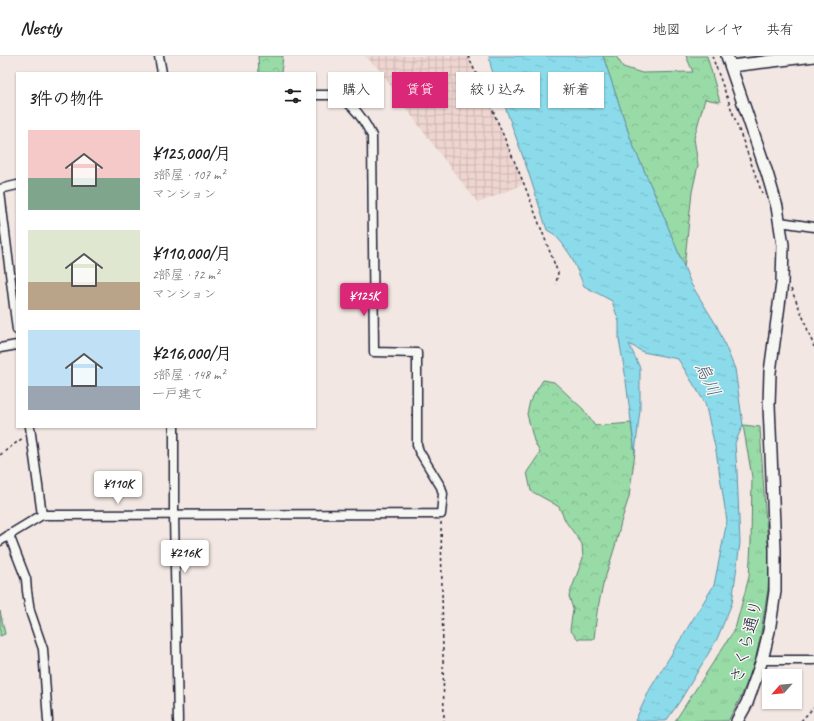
<!DOCTYPE html>
<html lang="ja">
<head>
<meta charset="utf-8">
<style>
  :root { --surface:#fff; --page:#f2f2f2; --text:#202124; --muted:#757577; --line:#e0e0e0; --accent:#db2777 }
  body { margin:0; font-family:Caveat,"Klee One",sans-serif; background:var(--page); color:var(--text); height:100vh; display:flex; flex-direction:column; font-size:15px; white-space:nowrap }
  * { box-sizing:border-box; margin:0 }
  p { font-size:13px; color:var(--muted) }
  .icon { flex:none; width:22px; height:22px; fill:none; stroke:currentColor; stroke-width:2; stroke-linecap:round; stroke-linejoin:round }
  .map { position:relative; flex:1; overflow:hidden }
  .drawer { position:absolute; left:16px; top:16px; width:300px; height:356px; display:flex; flex-direction:column; background:var(--surface); border-radius:0px; box-shadow:0 1px 3px #0004 }
  .drawer>* { flex:none }
  .guide { position:absolute; left:328px; top:16px; width:380px; height:36px; display:flex; gap:8px }
  .needle { width:26px; rotate:243deg }
  .controls { position:absolute; left:762px; top:613px; display:grid; gap:8px }
  .controls a { display:grid; place-items:center; width:40px; height:40px; border-radius:0px; background:var(--surface); box-shadow:0 1px 3px #0004; font-size:20px }
  .price { position:absolute; translate:-50% -34px; padding:0 9px; border-radius:4px; background:#fff; color:#222; font-size:13px; line-height:26px; filter:drop-shadow(0 1px 2px #0008) }
  .price::after { content:''; position:absolute; left:50%; top:24px; width:12px; height:9px; margin-left:-6px; background:inherit; clip-path:polygon(0 0,100% 0,50% 100%) }
  .price.active { background:var(--accent); color:#fff }
  ul { padding:0; list-style:none }
  li { display:flex; align-items:center; gap:12px; height:100px; padding:0 12px }
  li span { display:grid; place-items:center; flex:none; width:112px; height:80px; border-radius:0px; color:#555 }
  li>.icon { margin-inline-start:auto }
  span .icon { width:48px; height:48px; fill:#fffc; stroke-width:1 }
  li b { font-size:17px }
  h2 { display:flex; justify-content:space-between; align-items:center; height:48px; padding:0 12px; font-size:17px }
  .tag { padding:0 14px; border-radius:0px; background:var(--surface); box-shadow:0 1px 3px #0004; font-size:14px; line-height:36px }
  .tag.active { background:var(--accent); color:#fff }
  header { display:flex; align-items:center; gap:24px; box-sizing:border-box; height:56px; padding:0 20px; background:var(--surface); border-bottom:1px solid var(--line) }
  header strong { font-size:19px }
  nav { display:flex; gap:22px; margin-inline-start:auto; font-size:14px }
  .map>svg:first-child { display:block }
  .industrial { fill:url(#industrial-grid) }
  .grass { fill:url(#grass-tufts); stroke:#5e7e70 }
  .forest { fill:url(#forest-crowns); stroke:#5e7e70 }
  .water { fill:url(#water-ripples); stroke:#6291a5 }
  .lines { fill:none; stroke-linecap:round; stroke-linejoin:round }
  .street-casing { stroke:#22223b; stroke-width:11 }
  .secondary-casing { stroke:#22223b; stroke-width:14 }
  .path { stroke:#22223b; stroke-width:1.5; stroke-dasharray:3 3; stroke-linecap:butt }
  .street { stroke:#f6f6f2; stroke-width:8 }
  .secondary { stroke:#f6f6f2; stroke-width:11 }
  .labels { text-anchor:middle; stroke-width:3; stroke-linejoin:round; paint-order:stroke }
  .street-label { font-size:17px; fill:#22223b; stroke:#f6f6f2 }
  .water-label { font-size:18px; font-style:italic; fill:#425a70; stroke:#f6f6f2 }
</style>
</head>
<body>
<header>
<strong>Nestly</strong>
<nav><a>地図</a><a>レイヤ</a><a>共有</a></nav>
</header>
<div class="map">
<svg width="814" height="665" viewBox="0 0 814 665">
  <defs>
    <pattern id="industrial-grid" width="8" height="8" patternUnits="userSpaceOnUse"><rect width="8" height="8" fill="#eed5cf"/><path d="M0 4h8M4 0v8" fill="none" stroke="#ccb7b3"/></pattern>
    <pattern id="grass-tufts" width="24" height="20" patternUnits="userSpaceOnUse"><rect width="24" height="20" fill="#99dba6"/><path d="M3 7l-1-3M5 7V3M7 7l1-3M15 17l-1-3M17 17v-4M19 17l1-3" fill="none" stroke="#84bc90"/></pattern>
    <pattern id="forest-crowns" width="20" height="18" patternUnits="userSpaceOnUse"><rect width="20" height="18" fill="#99dba6"/><path d="M2 6a3 3 0 1 1 6 0M12 15a3 3 0 1 1 6 0" fill="none" stroke="#84bc90"/></pattern>
    <pattern id="water-ripples" width="26" height="14" patternUnits="userSpaceOnUse"><rect width="26" height="14" fill="#8cdbeb"/><path d="M2 4q2-2 4 0t4 0M15 11q2-2 4 0t4 0" fill="none" stroke="#78bcca"/></pattern>
  </defs>
  <rect width="100%" height="100%" fill="#f2e7e2"/>
  <filter id="ink" filterUnits="userSpaceOnUse"><feTurbulence type="fractalNoise" baseFrequency=".025" numOctaves="2"/><feDisplacementMap in="SourceGraphic" scale="8" xChannelSelector="R" yChannelSelector="G"/><feConvolveMatrix kernelMatrix="1 2 1 2 8 2 1 2 1" color-interpolation-filters="sRGB"/></filter>
  <g filter="url(#ink)">
    <polygon class="industrial" points="365,0 468,0 491,50 524,128 478,147 443,102 400,44 380,14"/>
    <polygon class="grass" points="743,369 760,371 765,454 770,508 768,533 757,601 741,641 728,665 675,665 735,573 749,521 751,486 752,421"/>
    <g class="forest">
      <polygon points="258,0 283,0 281,17 259,17"/>
      <polygon points="603,0 616,0 623,11 642,17 693,16 686,0 707,0 720,46 705,43 694,82 698,109 692,136 684,212 658,146 632,87"/>
      <polygon points="543,324 554,326 583,353 595,370 631,367 635,397 629,441 621,466 616,487 603,529 597,556 594,583 578,583 570,574 573,553 569,540 583,502 582,488 566,466 559,451 551,446 531,435 527,416 540,397 534,385 527,358 530,345"/>
      <polygon points="0,555 5,578 0,580"/>
    </g>
    <polygon class="water" points="489,0 603,0 632,87 658,146 691,228 717,270 735,313 743,369 735,387 737,415 740,487 732,547 717,583 680,645 666,665 635,665 650,633 714,529 727,465 716,395 705,347 678,303 643,296 629,288 640,312 640,354 635,397 625,317 619,283 619,266 612,245 584,230 571,200 562,187 554,178 547,174 528,115 491,11"/>
    <g class="lines">
      <g class="street-casing">
        <g id="street">
          <polyline points="159,0 162,17"/>
          <polyline points="0,133 17,129"/>
          <polyline points="0,136 17,274"/>
          <polyline points="780,166 814,171"/>
          <polyline points="0,292 17,289"/>
          <polyline points="30,371 42,459"/>
          <polyline points="174,371 174,459 178,665"/>
          <polyline points="0,485 9,479"/>
          <polyline points="762,604 814,604"/>
          <path d="M48 665 43 593 30 555 27 535 26 523 9 479 42 459 441 458 443 438 441 431 419 395 417 389V297L374 296 372 80C364 64 351 42 331 39 326 39 320 39 315 39"/>
        </g>
      </g>
      <g class="secondary-casing">
        <g id="secondary">
          <polyline points="727,0 767,117 777,151 783,189 782,227 770,316 769,349 775,493 775,535 772,556 769,575 762,604 747,647 737,665"/>
          <polyline points="731,10 814,0"/>
        </g>
      </g>
      <g class="path">
        <polyline points="468,0 491,50 524,128 558,217 556,228"/>
        <polyline points="712,0 762,137"/>
        <polyline points="791,233 803,261 814,291"/>
        <polyline points="0,399 24,381"/>
        <polyline points="441,466 444,665"/>
        <polyline points="801,665 814,651"/>
      </g>
      <use href="#street" class="street"/>
      <use href="#secondary" class="secondary"/>
    </g>
  </g>
  <g class="labels">
    <g class="street-label">
      <text transform="translate(746 585) rotate(-76)" y="6">さくら通り</text>
    </g>
    <g class="water-label">
      <text transform="translate(708 323) rotate(65)" y="6">烏川</text>
    </g>
  </g>
</svg>
<div class="controls">
<a><svg class="needle" viewBox="-14 -14 28 28"><path d="M0-13l5 13h-10z" fill="#e53935"/><path d="M0 13l5-13h-10z" fill="#757577"/></svg></a>
</div>
<b class="price active" style="left:364px;top:261px">¥125K</b>
<b class="price" style="left:118px;top:449px">¥110K</b>
<b class="price" style="left:185px;top:518px">¥216K</b>
<div class="guide">
<a class="tag">購入</a>
<a class="tag active">賃貸</a>
<a class="tag">絞り込み</a>
<a class="tag">新着</a>
</div>
<section class="drawer">
<h2>3件の物件<svg class="icon" aria-label="filters" viewBox="0 0 24 24"><path d="M4 7h16M4 17h16"/><circle cx="9" cy="7" r="2"/><circle cx="15" cy="17" r="2"/></svg></h2>
<ul>
<li><span style="background:linear-gradient(#f6c9c9 60%,#7fa58c 0)"><svg class="icon" aria-label="home" viewBox="0 0 24 24"><path d="M3 11l9-7 9 7M6 9v11h12V9"/></svg></span><div><b>¥125,000/月</b><p>3部屋 · 107 m²</p><p>マンション</p></div></li>
<li><span style="background:linear-gradient(#dfe7d0 65%,#b9a48a 0)"><svg class="icon" aria-label="home" viewBox="0 0 24 24"><path d="M3 11l9-7 9 7M6 9v11h12V9"/></svg></span><div><b>¥110,000/月</b><p>2部屋 · 72 m²</p><p>マンション</p></div></li>
<li><span style="background:linear-gradient(#bfe0f5 70%,#9aa5b1 0)"><svg class="icon" aria-label="home" viewBox="0 0 24 24"><path d="M3 11l9-7 9 7M6 9v11h12V9"/></svg></span><div><b>¥216,000/月</b><p>5部屋 · 148 m²</p><p>一戸建て</p></div></li>
</ul>
</section>
</div>
</body>
</html>
